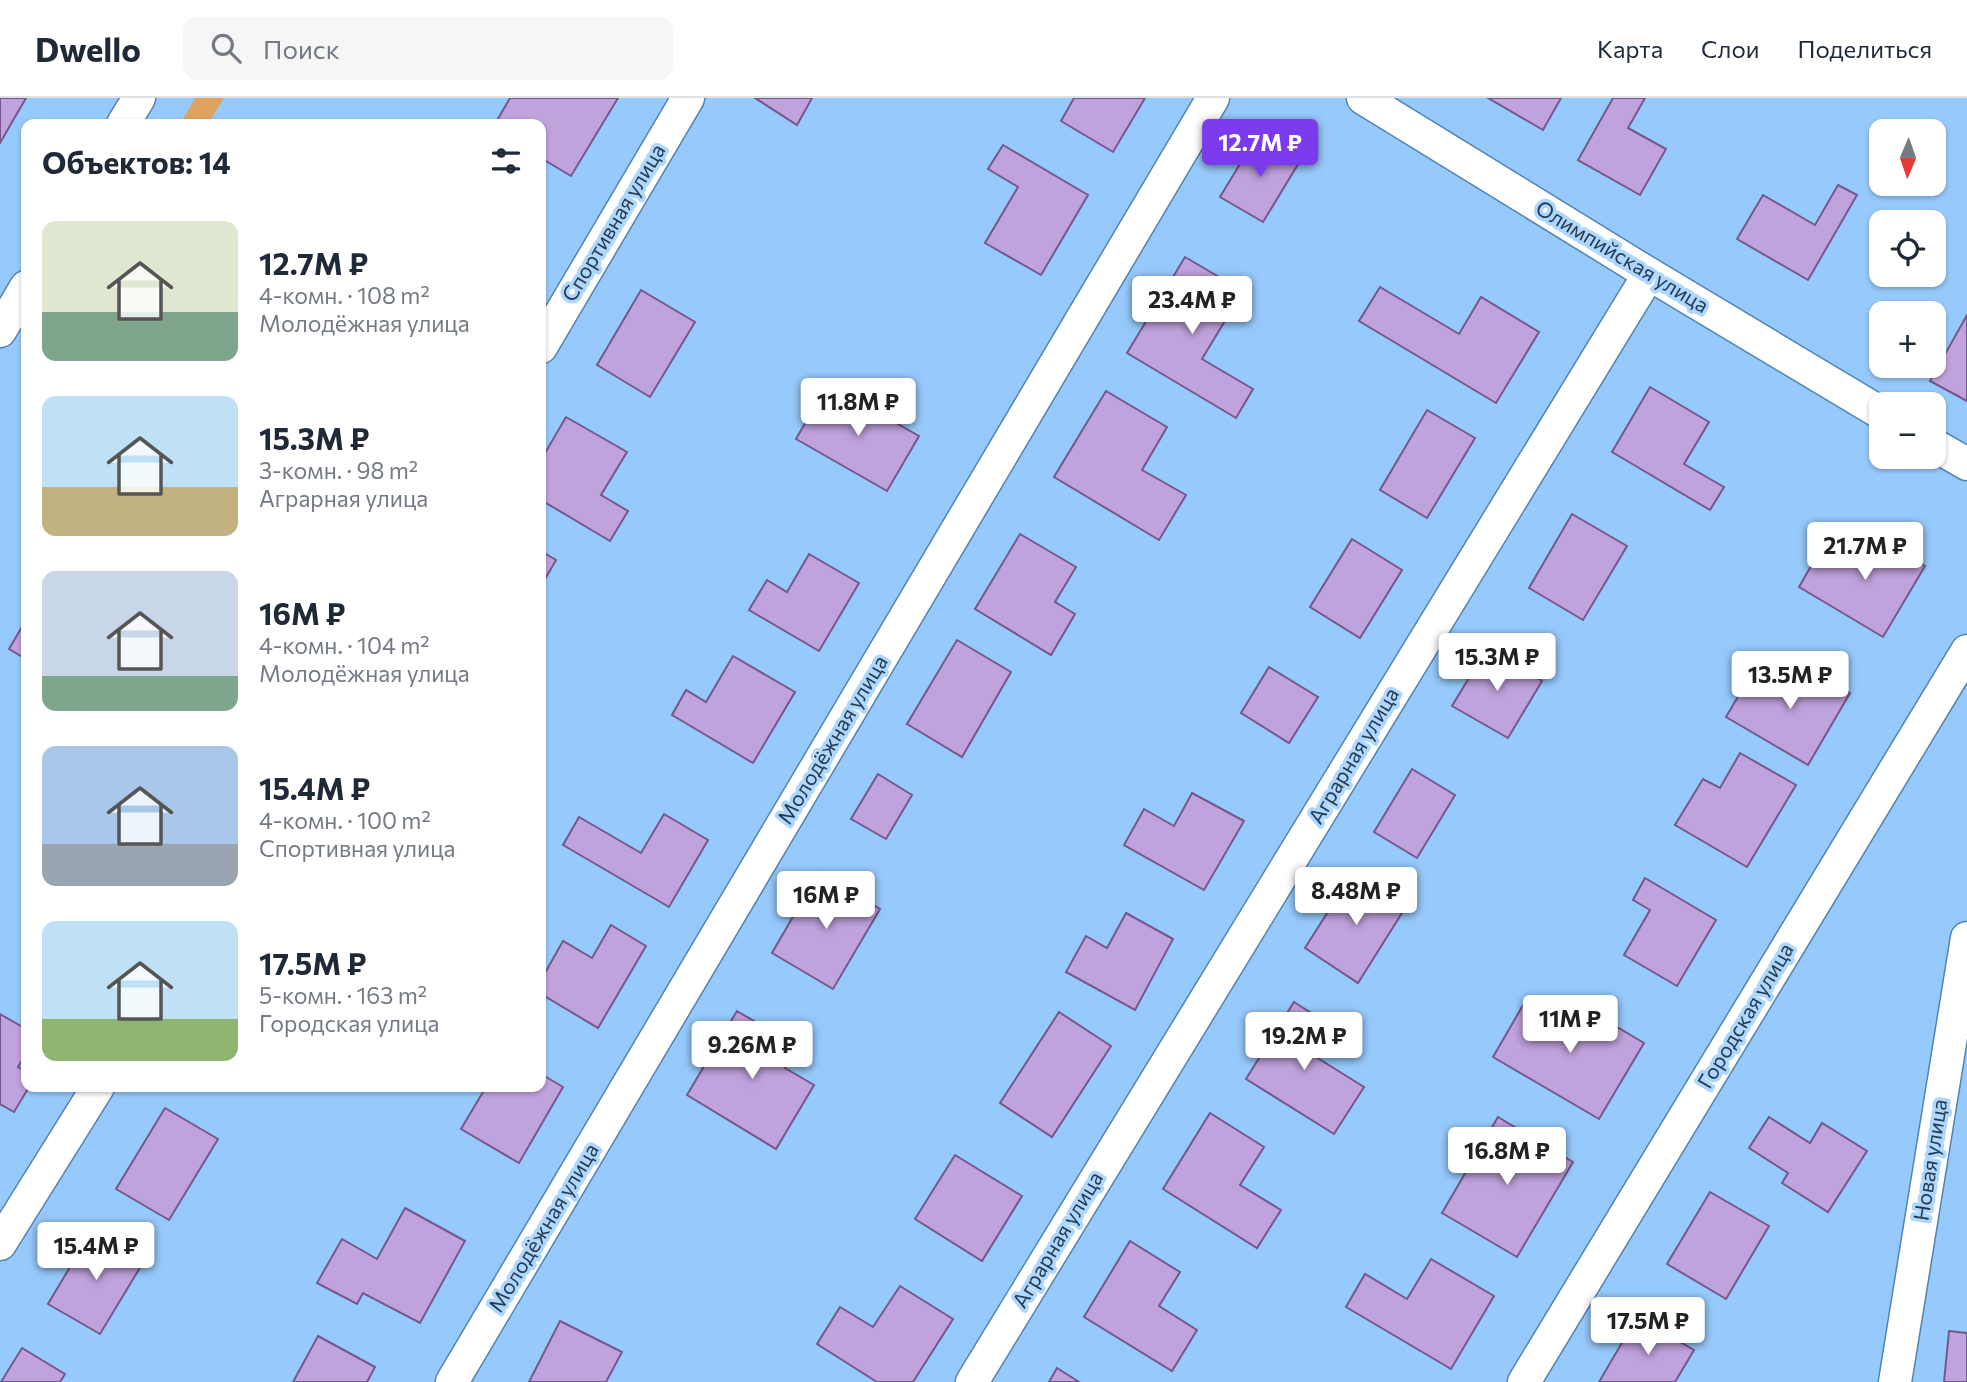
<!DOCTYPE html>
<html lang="ru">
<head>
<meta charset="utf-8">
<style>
  :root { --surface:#fff; --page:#f6f6f7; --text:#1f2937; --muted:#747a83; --line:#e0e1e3; --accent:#7c3aed }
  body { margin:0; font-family:Commissioner,sans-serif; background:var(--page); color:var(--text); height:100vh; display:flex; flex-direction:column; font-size:26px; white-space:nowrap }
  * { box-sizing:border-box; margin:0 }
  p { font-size:23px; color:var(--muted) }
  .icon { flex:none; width:38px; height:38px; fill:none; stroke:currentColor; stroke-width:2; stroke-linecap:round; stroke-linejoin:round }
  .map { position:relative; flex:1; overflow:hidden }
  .drawer { position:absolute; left:21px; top:21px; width:525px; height:973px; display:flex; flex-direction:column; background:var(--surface); border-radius:14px; box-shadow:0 2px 5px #0004 }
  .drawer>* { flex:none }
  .needle { width:46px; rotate:182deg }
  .buttons { position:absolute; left:1869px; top:21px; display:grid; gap:14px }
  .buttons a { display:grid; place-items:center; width:77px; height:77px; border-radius:14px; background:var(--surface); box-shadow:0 2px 5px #0004; font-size:35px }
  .price { position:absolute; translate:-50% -60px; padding:0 16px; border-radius:7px; background:#fff; color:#222; font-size:23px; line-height:46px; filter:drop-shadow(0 2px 4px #0008) }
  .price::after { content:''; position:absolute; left:50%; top:42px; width:21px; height:16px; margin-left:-10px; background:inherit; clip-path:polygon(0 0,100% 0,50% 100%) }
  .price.selected { background:var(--accent); color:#fff }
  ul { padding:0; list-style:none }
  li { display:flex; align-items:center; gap:21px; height:175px; padding:0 21px }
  li span { display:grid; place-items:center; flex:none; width:196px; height:140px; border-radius:14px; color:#555 }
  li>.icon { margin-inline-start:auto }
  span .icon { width:84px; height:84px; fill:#fffc; stroke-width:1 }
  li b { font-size:30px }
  h2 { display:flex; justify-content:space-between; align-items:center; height:84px; padding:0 21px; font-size:30px }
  header { display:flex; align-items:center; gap:42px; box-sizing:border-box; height:98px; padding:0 35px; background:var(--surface); border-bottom:2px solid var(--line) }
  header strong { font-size:33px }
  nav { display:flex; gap:38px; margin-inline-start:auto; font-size:24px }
  .search { width:490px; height:63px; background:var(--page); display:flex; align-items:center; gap:18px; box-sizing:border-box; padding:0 24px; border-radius:14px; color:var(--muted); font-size:26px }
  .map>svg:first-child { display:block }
  .green { fill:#dea360 }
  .building { fill:#c0a2dd; stroke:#74588d; stroke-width:2 }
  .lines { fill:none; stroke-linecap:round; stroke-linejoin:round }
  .street-casing { stroke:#5283b1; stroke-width:35 }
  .street { stroke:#fff; stroke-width:32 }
  .labels { text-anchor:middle; stroke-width:7; stroke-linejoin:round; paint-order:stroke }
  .street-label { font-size:21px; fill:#263b4f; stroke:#add7fe }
</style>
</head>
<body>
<header>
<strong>Dwello</strong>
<div class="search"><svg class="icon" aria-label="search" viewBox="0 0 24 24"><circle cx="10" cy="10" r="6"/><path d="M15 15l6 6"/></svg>Поиск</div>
<nav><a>Карта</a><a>Слои</a><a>Поделиться</a></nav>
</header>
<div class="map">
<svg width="1967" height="1284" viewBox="0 0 1967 1284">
  <rect width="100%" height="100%" fill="#97cafc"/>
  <polygon class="green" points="195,0 224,0 208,26 180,26"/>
  <g class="building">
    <polygon points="0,0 26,0 0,45"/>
    <polygon points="510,0 618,0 571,78 541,60 541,26 495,26"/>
    <polygon points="755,0 812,0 797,27"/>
    <polygon points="1074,0 1145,0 1113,54 1061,23"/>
    <polygon points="1488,0 1561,0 1543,32"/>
    <polygon points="1613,0 1645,0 1628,30 1666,51 1640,97 1578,62"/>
    <polygon points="1257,38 1300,63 1263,124 1220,99"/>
    <polygon points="1003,47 1088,97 1041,177 985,145 1018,89 988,71"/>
    <polygon points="1838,87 1857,97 1808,182 1737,141 1763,97 1815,127"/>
    <polygon points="1185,159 1243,193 1202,261 1253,291 1236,320 1127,255"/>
    <polygon points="1380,189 1459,236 1481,199 1539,234 1496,305 1359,223"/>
    <polygon points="641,192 695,224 650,299 597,267"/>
    <polygon points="1967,217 1967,303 1930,283"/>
    <polygon points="828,286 919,338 887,393 796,341"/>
    <polygon points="1650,289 1709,324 1684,366 1724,389 1710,412 1612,354"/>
    <polygon points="1106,293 1167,329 1142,372 1186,397 1159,442 1054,379"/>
    <polygon points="1427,312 1475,340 1427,420 1380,392"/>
    <polygon points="566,319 627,354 601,397 628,413 610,443 541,402 541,362"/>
    <polygon points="1572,416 1627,448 1583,522 1529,490"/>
    <polygon points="1862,430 1925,468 1883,539 1799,489 1818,456 1839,469"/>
    <polygon points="1020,436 1076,469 1055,504 1075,516 1051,557 975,511"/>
    <polygon points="1352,441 1402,472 1360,540 1310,509"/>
    <polygon points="541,453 556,462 541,488"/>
    <polygon points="809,456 859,485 819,553 749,512 767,482 787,494"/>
    <polygon points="26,522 26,561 9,551"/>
    <polygon points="957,542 1011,574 962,659 907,626"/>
    <polygon points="1487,550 1542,583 1508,640 1452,608"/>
    <polygon points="733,558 795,594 753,665 672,617 686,592 706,604"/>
    <polygon points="1802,567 1850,595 1808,667 1726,619 1755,570 1788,590"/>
    <polygon points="1269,569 1318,599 1289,645 1241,615"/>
    <polygon points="1740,655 1796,687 1747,769 1675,727 1703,681 1720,690"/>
    <polygon points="1412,671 1455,697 1417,760 1374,734"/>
    <polygon points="878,676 912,697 886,741 851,721"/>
    <polygon points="1192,695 1244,723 1204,792 1124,747 1144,711 1174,728"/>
    <polygon points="664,716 708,742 669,809 563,747 579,719 641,755"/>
    <polygon points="1354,773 1407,807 1358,885 1305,850"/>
    <polygon points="819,774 880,811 833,891 772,855"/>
    <polygon points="1645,780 1716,822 1677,888 1624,857 1650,812 1633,802"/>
    <polygon points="1126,815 1173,841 1135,912 1066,874 1086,838 1107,850"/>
    <polygon points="611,827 646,848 598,930 541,896 541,882 563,843 592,860"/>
    <polygon points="1526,902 1568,928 1580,907 1644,945 1599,1021 1493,959"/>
    <polygon points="1294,904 1327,925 1308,954 1364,989 1334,1036 1246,981"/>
    <polygon points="737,913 798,949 785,970 814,987 776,1051 687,997"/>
    <polygon points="1059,914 1111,948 1052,1039 1000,1005"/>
    <polygon points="0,916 26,931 26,956 18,969 26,974 26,989 29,989 14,1014 0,1006"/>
    <polygon points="541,976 563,989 519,1065 461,1031 486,989 541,989"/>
    <polygon points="165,1010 218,1041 169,1122 116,1091"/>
    <polygon points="1210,1015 1264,1049 1240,1087 1281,1112 1257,1150 1163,1091"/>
    <polygon points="1498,1019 1573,1064 1517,1159 1442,1115"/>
    <polygon points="1769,1019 1810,1045 1822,1025 1867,1053 1828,1114 1782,1085 1788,1075 1749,1050"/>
    <polygon points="955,1057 1022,1098 982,1163 915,1121"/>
    <polygon points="1710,1094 1769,1128 1726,1201 1667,1166"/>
    <polygon points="405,1110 465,1143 420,1225 363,1195 357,1206 317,1185 342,1141 377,1161"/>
    <polygon points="92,1132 144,1163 100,1236 48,1206"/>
    <polygon points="1130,1143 1180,1174 1159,1208 1197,1232 1172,1273 1084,1219"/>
    <polygon points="1431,1161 1494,1198 1451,1271 1346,1209 1365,1176 1407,1201"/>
    <polygon points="900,1188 953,1221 913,1284 877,1284 817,1246 840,1209 873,1229"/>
    <polygon points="1637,1219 1694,1252 1675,1284 1599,1284"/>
    <polygon points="560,1223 622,1254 606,1284 529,1284"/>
    <polygon points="1949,1233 1967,1235 1967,1284 1944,1284"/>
    <polygon points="318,1238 375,1269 367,1284 293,1284"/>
    <polygon points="22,1250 65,1276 60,1284 1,1284"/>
    <polygon points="1057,1270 1079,1284 1049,1284"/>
  </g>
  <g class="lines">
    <g class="street-casing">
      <g id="street">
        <polyline points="1363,0 1649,176 1881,315"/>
        <polyline points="123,26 139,0"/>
        <polyline points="0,233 26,189"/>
        <polyline points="541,249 688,0"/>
        <polyline points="1934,347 1967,366"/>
        <polyline points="0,1146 98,989"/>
        <polyline points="452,1284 1213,0"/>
        <polyline points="972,1284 1649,176"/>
        <polyline points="1524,1284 1967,553"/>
        <polyline points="1895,1284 1967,840"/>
      </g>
    </g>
    <use href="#street" class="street"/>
  </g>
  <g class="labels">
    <g class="street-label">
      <text transform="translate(614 125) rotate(-59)" y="7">Спортивная улица</text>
      <text transform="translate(1622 159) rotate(31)" y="7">Олимпийская улица</text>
      <text transform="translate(833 642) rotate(-59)" y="7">Молодёжная улица</text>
      <text transform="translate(1354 658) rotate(-59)" y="7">Аграрная улица</text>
      <text transform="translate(1746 918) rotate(-59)" y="7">Городская улица</text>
      <text transform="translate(1931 1062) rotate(-81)" y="7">Новая улица</text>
      <text transform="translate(544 1130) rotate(-59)" y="7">Молодёжная улица</text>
      <text transform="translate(1058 1142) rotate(-59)" y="7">Аграрная улица</text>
    </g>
  </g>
</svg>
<div class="buttons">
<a><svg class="needle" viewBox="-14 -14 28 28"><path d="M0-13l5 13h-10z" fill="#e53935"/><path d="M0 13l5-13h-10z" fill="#747a83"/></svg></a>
<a><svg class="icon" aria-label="locate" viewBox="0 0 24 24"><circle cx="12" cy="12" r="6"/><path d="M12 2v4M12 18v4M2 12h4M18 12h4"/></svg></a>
<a>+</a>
<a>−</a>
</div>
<b class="price selected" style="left:1260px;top:81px">12.7M ₽</b>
<b class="price" style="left:1192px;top:238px">23.4M ₽</b>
<b class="price" style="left:858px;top:340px">11.8M ₽</b>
<b class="price" style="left:1865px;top:484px">21.7M ₽</b>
<b class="price" style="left:1497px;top:595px">15.3M ₽</b>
<b class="price" style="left:1790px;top:613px">13.5M ₽</b>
<b class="price" style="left:1356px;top:829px">8.48M ₽</b>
<b class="price" style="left:826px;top:833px">16M ₽</b>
<b class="price" style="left:1570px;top:957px">11M ₽</b>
<b class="price" style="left:1304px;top:974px">19.2M ₽</b>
<b class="price" style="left:752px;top:983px">9.26M ₽</b>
<b class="price" style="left:1507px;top:1089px">16.8M ₽</b>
<b class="price" style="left:96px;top:1184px">15.4M ₽</b>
<b class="price" style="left:1648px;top:1259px">17.5M ₽</b>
<section class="drawer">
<h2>Объектов: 14<svg class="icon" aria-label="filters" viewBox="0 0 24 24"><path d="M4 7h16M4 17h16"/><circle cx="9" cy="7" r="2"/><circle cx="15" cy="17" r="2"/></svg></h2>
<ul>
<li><span style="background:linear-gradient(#dfe7d0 65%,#7fa58c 0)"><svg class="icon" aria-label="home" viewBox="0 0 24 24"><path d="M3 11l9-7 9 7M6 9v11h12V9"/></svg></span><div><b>12.7M ₽</b><p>4-комн. · 108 m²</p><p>Молодёжная улица</p></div></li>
<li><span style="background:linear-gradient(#bfe0f5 65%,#c2b280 0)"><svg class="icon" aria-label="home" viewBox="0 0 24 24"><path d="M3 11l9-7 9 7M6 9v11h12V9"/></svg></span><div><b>15.3M ₽</b><p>3-комн. · 98 m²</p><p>Аграрная улица</p></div></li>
<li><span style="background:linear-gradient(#c9d6e8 75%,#7fa58c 0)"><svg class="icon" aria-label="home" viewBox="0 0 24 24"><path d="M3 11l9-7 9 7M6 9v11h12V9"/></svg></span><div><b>16M ₽</b><p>4-комн. · 104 m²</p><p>Молодёжная улица</p></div></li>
<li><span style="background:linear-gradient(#a9c7e8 70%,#9aa5b1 0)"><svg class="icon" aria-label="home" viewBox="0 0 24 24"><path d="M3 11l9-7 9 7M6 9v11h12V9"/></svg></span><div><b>15.4M ₽</b><p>4-комн. · 100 m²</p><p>Спортивная улица</p></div></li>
<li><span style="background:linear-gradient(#bfe0f5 70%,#8fb573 0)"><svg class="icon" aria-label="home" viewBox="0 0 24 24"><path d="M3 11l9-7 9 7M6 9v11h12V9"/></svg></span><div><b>17.5M ₽</b><p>5-комн. · 163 m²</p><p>Городская улица</p></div></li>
</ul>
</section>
</div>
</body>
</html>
